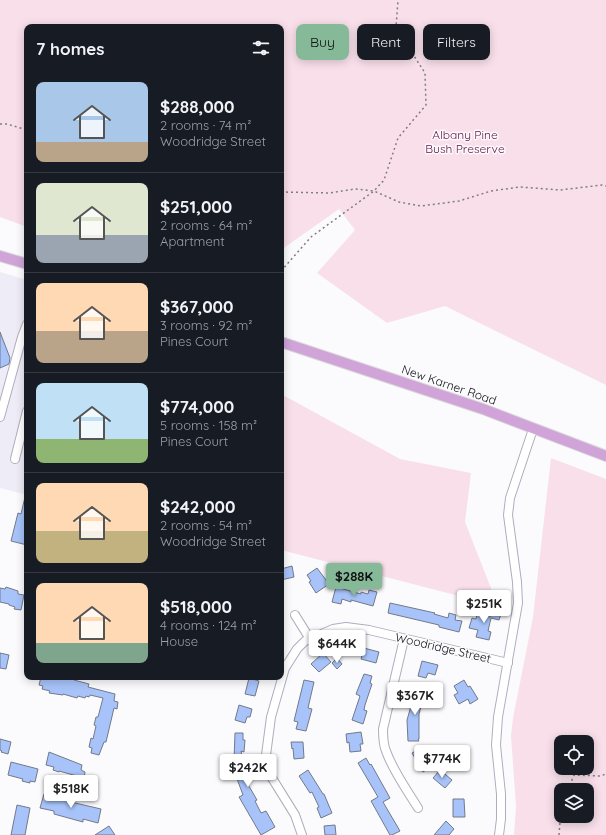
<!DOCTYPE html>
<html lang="en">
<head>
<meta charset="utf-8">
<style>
  :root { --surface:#171b24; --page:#242831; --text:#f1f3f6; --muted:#9ea1a6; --line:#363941; --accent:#86b998 }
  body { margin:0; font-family:Quicksand,sans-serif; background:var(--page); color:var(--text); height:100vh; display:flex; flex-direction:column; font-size:15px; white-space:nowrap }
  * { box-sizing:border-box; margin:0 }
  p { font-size:13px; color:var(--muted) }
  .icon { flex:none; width:22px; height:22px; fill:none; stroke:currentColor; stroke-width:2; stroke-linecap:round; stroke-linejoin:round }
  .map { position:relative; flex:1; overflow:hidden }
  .side { position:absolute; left:24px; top:24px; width:260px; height:656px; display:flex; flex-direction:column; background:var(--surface); border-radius:8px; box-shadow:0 2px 10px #0003 }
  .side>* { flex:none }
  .hud { position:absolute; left:296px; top:24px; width:250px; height:36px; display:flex; gap:8px }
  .tools { position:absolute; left:554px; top:735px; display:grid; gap:8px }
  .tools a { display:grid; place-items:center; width:40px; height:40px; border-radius:8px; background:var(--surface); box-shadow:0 2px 10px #0003; font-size:20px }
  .price { position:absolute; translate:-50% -34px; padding:0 9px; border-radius:4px; background:#fff; color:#222; font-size:13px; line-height:26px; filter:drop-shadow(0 1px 2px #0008) }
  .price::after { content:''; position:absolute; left:50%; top:24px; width:12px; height:9px; margin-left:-6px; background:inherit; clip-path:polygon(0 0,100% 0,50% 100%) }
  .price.selected { background:var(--accent); color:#111 }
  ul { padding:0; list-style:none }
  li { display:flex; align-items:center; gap:12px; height:100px; padding:0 12px }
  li+li { border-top:1px solid var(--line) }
  li span { display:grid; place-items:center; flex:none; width:112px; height:80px; border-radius:8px; color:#555 }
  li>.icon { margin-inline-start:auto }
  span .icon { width:48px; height:48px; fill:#fffc; stroke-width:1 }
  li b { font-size:17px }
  h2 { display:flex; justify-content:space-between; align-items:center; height:48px; padding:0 12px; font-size:17px }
  .chip { padding:0 14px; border-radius:8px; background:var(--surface); box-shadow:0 2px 10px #0003; font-size:14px; line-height:36px }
  .chip.selected { background:var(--accent); color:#111 }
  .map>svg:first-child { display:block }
  .built { fill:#eeedf7 }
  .park { fill:#f8dfea; fill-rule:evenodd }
  .building { fill:#a7c3f9; stroke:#727a89 }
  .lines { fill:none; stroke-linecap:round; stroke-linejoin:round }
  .minor-casing { stroke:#afadbe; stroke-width:10 }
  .major-casing { stroke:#d9d8d9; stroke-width:12 }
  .path { stroke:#7e7d82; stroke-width:1.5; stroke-dasharray:2 3; stroke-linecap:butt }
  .minor { stroke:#fff; stroke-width:8 }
  .major { stroke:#d0a4d8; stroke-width:10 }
  .labels { text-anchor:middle; stroke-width:3; stroke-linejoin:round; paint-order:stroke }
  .park-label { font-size:12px; fill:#680c42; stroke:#fbfbfe }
  .street-label { font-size:12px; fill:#0f0e14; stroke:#fbfbfe }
</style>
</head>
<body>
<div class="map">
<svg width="606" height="835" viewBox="0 0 606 835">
  <rect width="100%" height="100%" fill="#fbfbfe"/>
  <polygon class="built" points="0,272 27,280 27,495 0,488"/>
  <g class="park">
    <polygon points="0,0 606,0 606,385 445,306 387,323 317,273 355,230 339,209 281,250 281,27 27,27 27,227 0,217"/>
    <polygon points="281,394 400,459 471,473 465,522 498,606 281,550"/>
    <path d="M551 458 606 479V835H514L516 806 511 736 513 718 533 617ZM561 742H587V768H561ZM561 790H587V816H561Z"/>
  </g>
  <g class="building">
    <polygon points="0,332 10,358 9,364 0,368"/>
    <polygon points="25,497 27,498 27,545 11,541 18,513 21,514"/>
    <polygon points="292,566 294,577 281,580 281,569"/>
    <polygon points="317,568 329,584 316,593 309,582 311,581 307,575"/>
    <polygon points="6,587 18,591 18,594 24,595 21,610 14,609 15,607 9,605 9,604 0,602 0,588 5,589"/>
    <polygon points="336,587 361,594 361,592 368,594 369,590 377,592 373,606 351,600 351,602 342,599 341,604 332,602"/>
    <polygon points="390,603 435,613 434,614 448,618 449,613 456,615 455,620 462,621 459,632 439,627 439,625 388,613"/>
    <polygon points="492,609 502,611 499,620 491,618 488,631 491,632 489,640 476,637 478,630 469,628 472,618 476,619 477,614 490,617"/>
    <polygon points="364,648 379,652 376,663 361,659"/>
    <polygon points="0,653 9,655 6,669 0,668"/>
    <polygon points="323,653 331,662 319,672 311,664"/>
    <polygon points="337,658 342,664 337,669 332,663"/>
    <polygon points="422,661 438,665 435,675 428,673 426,678 418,676"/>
    <polygon points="364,674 372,676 370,683 372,684 365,705 364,710 367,711 363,724 352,720 360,696 356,694"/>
    <polygon points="41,677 60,677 66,679 67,677 70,677 74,678 74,680 89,684 88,687 115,694 114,701 118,702 117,709 114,708 106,742 104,742 99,755 91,753 92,748 89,747 91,738 93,739 96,726 94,725 96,717 98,717 103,698 90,695 89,697 86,696 85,698 78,696 77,698 63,694 63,695 49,693 50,691 42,689 43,686 39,685"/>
    <polygon points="249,678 259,681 255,696 245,694"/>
    <polygon points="304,680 314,682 308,708 312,709 306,731 296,729 298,722 294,721"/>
    <polygon points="464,680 468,687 470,686 478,699 470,704 468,699 459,704 454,695 458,693 454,686"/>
    <polygon points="416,689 425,691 419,714 419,739 418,739 419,741 408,741 407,720"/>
    <polygon points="239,705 252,709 250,717 247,717 245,723 235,720"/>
    <polygon points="361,732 363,744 360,744 361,751 350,752 349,742 347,743 346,734"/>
    <polygon points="235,733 243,733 243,740 245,740 244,752 241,751 244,766 245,766 250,780 246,781 257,800 255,801 261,813 266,811 275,827 261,835 239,797 243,795 236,776 233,777 232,774 228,775 225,766 231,765 230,762 234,761"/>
    <polygon points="0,739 11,742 8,754 1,752 2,751 0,750"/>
    <polygon points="291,742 303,742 304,758 294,759 293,748 292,749"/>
    <polygon points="423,747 433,765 423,772 412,753"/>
    <polygon points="49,752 82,765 81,770 85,772 84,778 59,771 59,772 53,770 54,767 46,765"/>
    <polygon points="366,758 370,765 371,764 390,798 383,802 400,831 392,835 390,835 371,801 378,797 358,763"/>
    <polygon points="11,762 38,769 35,782 30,781 30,783 22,781 23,779 8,775"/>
    <polygon points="308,770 323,794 324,794 332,813 321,818 317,808 319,807 312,792 310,793 299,776"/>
    <polygon points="440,770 452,780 445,788 433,778"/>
    <polygon points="44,794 58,798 58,799 101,809 98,823 83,819 83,822 54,814 54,811 40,808"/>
    <polygon points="453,799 464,799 465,817 453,817"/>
    <polygon points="17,805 30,808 25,835 11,835"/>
    <polygon points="446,821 454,829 449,835 434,835"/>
    <polygon points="335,825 336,835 325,835 324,826"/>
    <polygon points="109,826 115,835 95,835"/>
  </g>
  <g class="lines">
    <g class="minor-casing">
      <g id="minor">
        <polyline points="0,417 22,337 27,324"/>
        <polyline points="15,459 27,411"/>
        <polyline points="295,615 310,639"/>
        <path d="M404 639 383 729C383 736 383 744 386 751 393 771 407 790 418 808"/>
        <polyline points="302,835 295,815 272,778 266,755 271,717 285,668 297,649 305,641 310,639 333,629 346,627 369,630 508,663"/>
        <polyline points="499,835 501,819 501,794 496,745 498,717 518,603 517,582 508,515 510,498 533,429"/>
      </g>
    </g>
    <g class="major-casing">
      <g id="major">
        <polyline points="0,256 27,264"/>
        <polyline points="281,342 483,409 606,456"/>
      </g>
    </g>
    <g class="path">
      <polyline points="0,124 7,124 27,130"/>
      <polyline points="281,192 329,193 355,189 374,191 399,202 421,206 459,201 491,191 520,187 560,190 602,185 606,186"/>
      <polyline points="281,271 311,237 374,191 384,180 398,138 426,105 425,73 396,28 398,0"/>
      <polyline points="568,790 574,775 600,776 606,774"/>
      <polyline points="559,835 561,809"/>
    </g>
    <use href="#minor" class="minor"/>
    <use href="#major" class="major"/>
  </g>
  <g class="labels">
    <g class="park-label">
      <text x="465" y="139">Albany Pine<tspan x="465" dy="14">Bush Preserve</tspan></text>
    </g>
    <g class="street-label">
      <text transform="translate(449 385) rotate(19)" y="4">New Karner Road</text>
      <text transform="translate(443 648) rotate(13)" y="4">Woodridge Street</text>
    </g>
  </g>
</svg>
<div class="tools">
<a><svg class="icon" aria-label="locate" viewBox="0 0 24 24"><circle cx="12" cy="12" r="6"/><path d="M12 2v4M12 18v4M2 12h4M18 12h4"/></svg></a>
<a><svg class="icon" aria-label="layers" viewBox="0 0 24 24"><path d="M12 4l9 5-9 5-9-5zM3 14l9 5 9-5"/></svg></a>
</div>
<b class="price selected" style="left:354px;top:597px">$288K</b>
<b class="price" style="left:484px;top:624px">$251K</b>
<b class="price" style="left:337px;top:664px">$644K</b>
<b class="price" style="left:415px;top:716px">$367K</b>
<b class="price" style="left:442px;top:779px">$774K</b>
<b class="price" style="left:248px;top:788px">$242K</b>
<b class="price" style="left:71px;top:809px">$518K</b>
<div class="hud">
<a class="chip selected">Buy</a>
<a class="chip">Rent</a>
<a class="chip">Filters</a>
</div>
<section class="side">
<h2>7 homes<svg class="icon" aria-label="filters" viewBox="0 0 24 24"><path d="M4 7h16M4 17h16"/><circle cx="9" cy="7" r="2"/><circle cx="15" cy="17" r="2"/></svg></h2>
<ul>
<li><span style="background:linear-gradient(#a9c7e8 75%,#b9a48a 0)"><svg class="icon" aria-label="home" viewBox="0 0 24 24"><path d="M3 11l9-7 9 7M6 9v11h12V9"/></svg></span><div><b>$288,000</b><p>2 rooms · 74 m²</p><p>Woodridge Street</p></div></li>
<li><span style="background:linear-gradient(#dfe7d0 65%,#9aa5b1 0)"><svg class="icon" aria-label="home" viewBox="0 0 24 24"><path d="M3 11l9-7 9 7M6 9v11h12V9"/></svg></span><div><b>$251,000</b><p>2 rooms · 64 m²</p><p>Apartment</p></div></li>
<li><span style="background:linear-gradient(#ffd9b3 60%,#b9a48a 0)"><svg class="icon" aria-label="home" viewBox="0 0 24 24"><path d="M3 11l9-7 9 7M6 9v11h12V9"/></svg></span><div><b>$367,000</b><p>3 rooms · 92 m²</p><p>Pines Court</p></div></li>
<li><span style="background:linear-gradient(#bfe0f5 70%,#8fb573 0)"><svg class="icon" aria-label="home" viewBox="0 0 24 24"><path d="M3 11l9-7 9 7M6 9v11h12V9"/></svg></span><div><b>$774,000</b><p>5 rooms · 158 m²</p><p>Pines Court</p></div></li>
<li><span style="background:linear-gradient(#ffd9b3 60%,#c2b280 0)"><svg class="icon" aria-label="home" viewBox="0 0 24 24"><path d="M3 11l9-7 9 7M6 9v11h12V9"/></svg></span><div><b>$242,000</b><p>2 rooms · 54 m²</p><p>Woodridge Street</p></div></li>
<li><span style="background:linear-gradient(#ffd9b3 75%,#7fa58c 0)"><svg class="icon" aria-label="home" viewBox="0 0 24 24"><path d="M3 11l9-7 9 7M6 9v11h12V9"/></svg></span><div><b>$518,000</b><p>4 rooms · 124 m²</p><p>House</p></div></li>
</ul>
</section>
</div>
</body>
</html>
